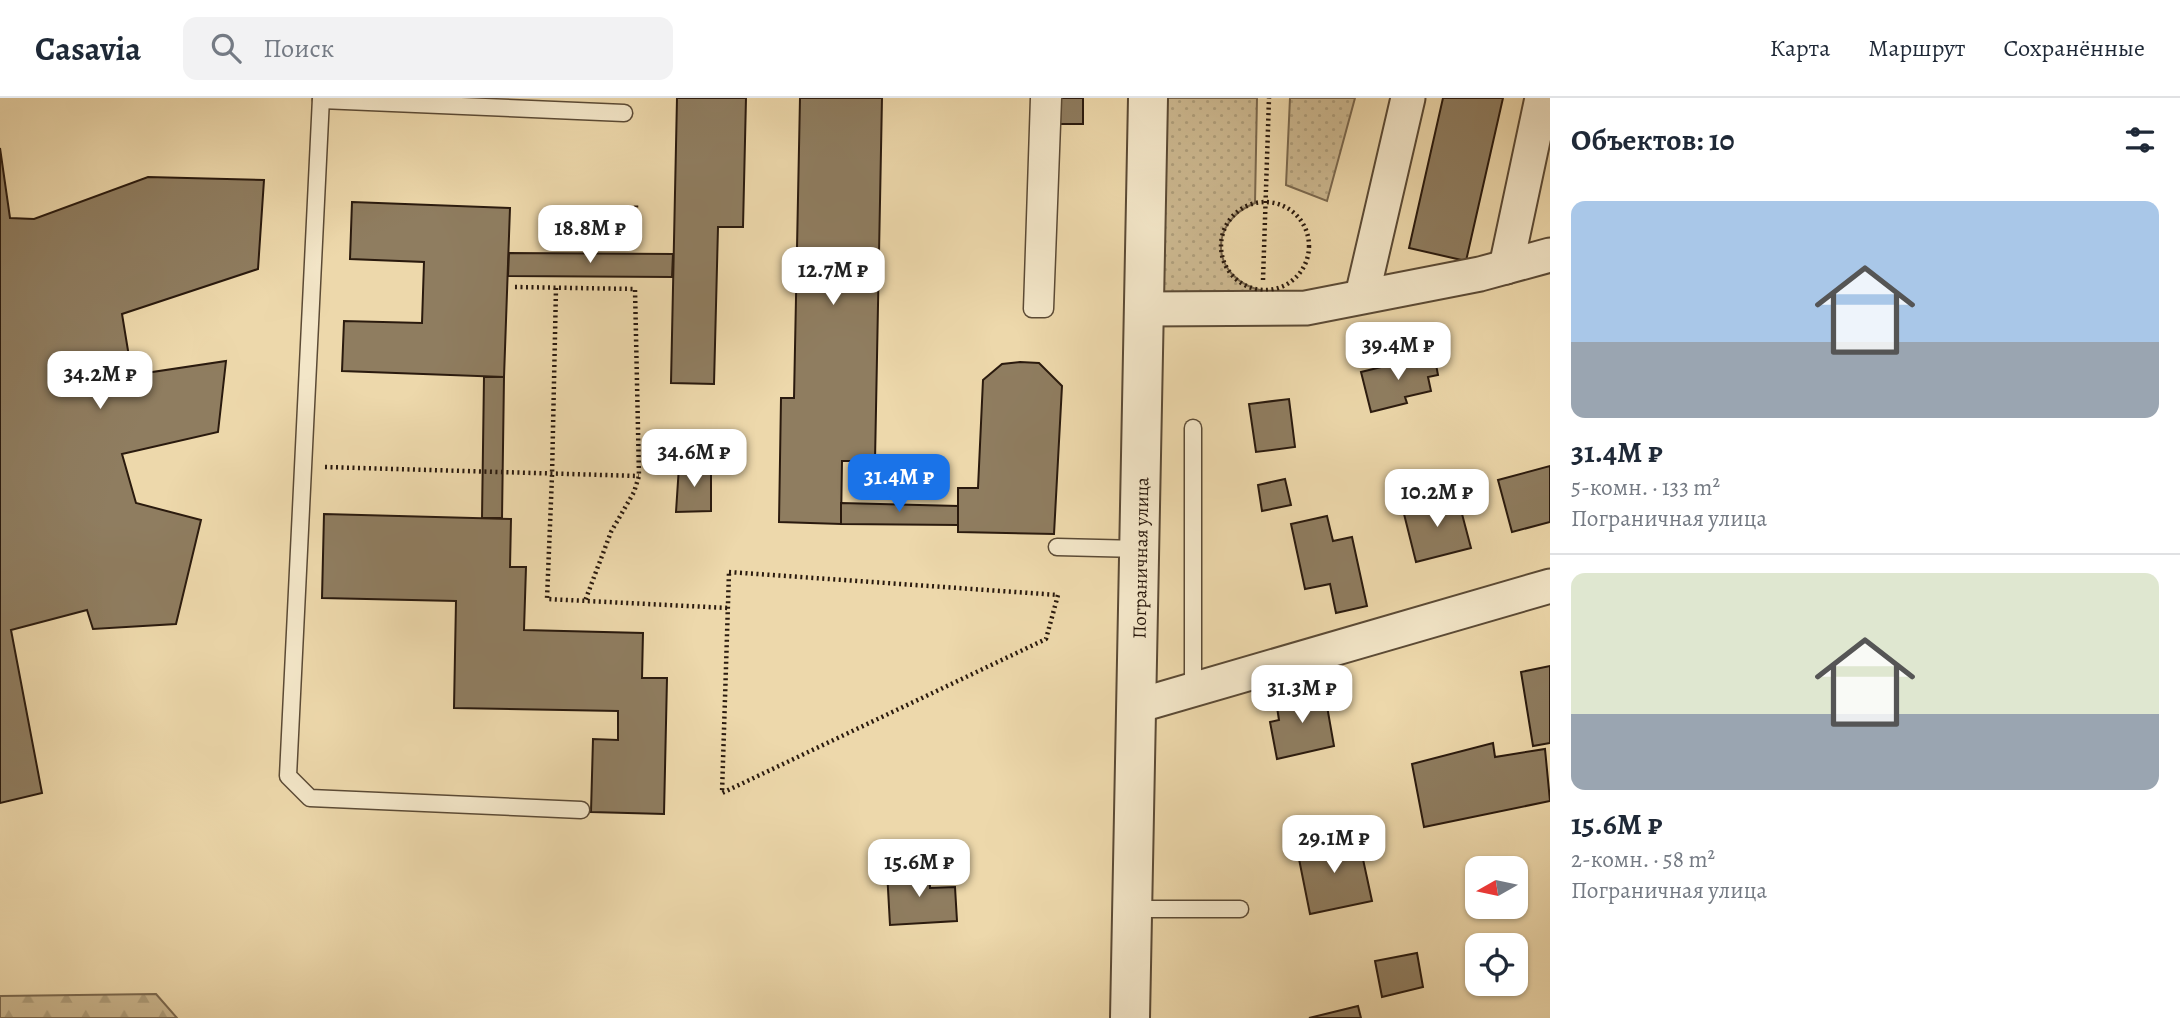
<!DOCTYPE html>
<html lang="ru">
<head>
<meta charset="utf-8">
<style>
  :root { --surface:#fff; --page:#f2f2f3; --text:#1f2937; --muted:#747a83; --line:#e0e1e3; --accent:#1a73e8 }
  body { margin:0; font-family:Alegreya,serif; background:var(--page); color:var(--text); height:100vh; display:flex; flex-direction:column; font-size:26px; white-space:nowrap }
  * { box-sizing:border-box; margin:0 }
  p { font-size:23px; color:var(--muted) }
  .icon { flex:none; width:38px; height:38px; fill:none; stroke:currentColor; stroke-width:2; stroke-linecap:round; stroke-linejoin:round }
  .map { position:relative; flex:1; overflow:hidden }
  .drawer { display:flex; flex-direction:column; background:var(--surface); width:630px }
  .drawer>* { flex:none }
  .needle { width:46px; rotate:261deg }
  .fabs { position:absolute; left:1465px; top:758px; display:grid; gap:14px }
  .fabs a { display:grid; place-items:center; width:63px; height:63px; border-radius:14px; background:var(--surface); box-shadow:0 2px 5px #0004; font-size:35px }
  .price { position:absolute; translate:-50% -60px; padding:0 16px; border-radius:14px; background:#fff; color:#222; font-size:23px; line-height:46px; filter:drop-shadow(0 2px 4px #0008) }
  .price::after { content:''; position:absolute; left:50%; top:42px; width:21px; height:16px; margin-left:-10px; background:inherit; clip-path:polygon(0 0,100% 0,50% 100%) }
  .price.active { background:var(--accent); color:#fff }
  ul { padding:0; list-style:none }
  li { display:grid; align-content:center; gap:14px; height:371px; padding:0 21px }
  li+li { border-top:2px solid var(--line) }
  li span { display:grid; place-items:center; height:217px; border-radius:14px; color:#555 }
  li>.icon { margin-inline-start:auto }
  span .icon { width:126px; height:126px; fill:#fffc; stroke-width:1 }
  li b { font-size:30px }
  h2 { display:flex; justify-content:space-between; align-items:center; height:84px; padding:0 21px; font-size:30px }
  header { display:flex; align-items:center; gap:42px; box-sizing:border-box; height:98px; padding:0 35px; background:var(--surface); border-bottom:2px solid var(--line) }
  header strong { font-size:33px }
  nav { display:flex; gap:38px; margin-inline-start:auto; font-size:24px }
  .search { width:490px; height:63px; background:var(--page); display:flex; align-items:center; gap:18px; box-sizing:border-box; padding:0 24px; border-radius:14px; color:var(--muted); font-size:26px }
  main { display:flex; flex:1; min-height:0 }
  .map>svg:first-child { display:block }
  .green { fill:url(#green-dots); stroke:#7b694f; stroke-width:2 }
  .forest { fill:url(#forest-firs); stroke:#7b694f; stroke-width:2 }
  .building { fill:#8f7d60; stroke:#2a1a0e; stroke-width:2 }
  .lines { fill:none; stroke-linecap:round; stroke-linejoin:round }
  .service-casing { stroke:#5b4a35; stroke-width:19 }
  .minor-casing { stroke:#5b4a35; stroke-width:37 }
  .tertiary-casing { stroke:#5b4a35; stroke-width:42 }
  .path { stroke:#2a1a0e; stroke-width:4.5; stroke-dasharray:2 3.5; stroke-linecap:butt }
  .service { stroke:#f3e6c8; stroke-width:16 }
  .minor { stroke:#f3e6c8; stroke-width:33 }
  .tertiary { stroke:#f3e6c8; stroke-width:38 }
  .labels { text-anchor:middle; stroke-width:5; stroke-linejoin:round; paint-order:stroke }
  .street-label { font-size:19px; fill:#2a1a0e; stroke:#f3e6c8 }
</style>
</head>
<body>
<header>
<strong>Casavia</strong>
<div class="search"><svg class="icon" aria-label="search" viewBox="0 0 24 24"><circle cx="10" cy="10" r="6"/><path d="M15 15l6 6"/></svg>Поиск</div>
<nav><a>Карта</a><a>Маршрут</a><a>Сохранённые</a></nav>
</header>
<main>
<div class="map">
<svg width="1550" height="920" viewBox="0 0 1550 920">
  <defs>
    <pattern id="green-dots" width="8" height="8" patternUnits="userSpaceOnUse" patternTransform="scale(1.75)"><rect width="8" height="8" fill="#ccb890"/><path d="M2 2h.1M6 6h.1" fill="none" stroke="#af9e7b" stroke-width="1.8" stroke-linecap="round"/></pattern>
    <pattern id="forest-firs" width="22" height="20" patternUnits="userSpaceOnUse" patternTransform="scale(1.75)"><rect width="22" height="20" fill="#ccb890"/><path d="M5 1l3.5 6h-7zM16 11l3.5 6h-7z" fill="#af9e7b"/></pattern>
  </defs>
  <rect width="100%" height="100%" fill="#edd8ab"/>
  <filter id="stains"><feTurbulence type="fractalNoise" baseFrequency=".00286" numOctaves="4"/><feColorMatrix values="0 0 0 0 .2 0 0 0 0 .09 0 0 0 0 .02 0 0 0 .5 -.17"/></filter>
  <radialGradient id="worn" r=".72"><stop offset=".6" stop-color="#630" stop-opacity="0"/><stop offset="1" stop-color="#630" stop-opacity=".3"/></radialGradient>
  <g class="green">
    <path d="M1165 0H1257L1255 105C1206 125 1211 181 1263 193L1162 194Z"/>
    <polygon points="1290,0 1355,0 1327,103 1286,87"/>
  </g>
  <polygon class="forest" points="156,896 177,920 0,920 0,898"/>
  <g class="building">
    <polygon points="677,0 746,0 743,129 718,129 714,286 671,285"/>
    <polygon points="800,0 882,0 875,363 842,363 841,426 779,424 781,300 794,300"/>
    <polygon points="1060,0 1083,0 1083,26 1059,26"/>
    <polygon points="1443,0 1503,0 1466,163 1409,150"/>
    <polygon points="0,50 10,120 34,121 148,79 264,82 258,171 122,216 132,277 226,263 218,334 122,356 136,405 201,422 176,526 93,531 87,512 11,532 42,695 0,705"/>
    <polygon points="352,104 510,110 504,279 342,273 344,223 422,225 424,164 350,161"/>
    <polygon points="509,155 673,156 672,179 508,178"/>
    <polygon points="1434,256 1438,277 1428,279 1431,293 1405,299 1407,305 1371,314 1361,274"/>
    <polygon points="1020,264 1039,265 1062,288 1054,436 958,434 958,390 978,390 983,282 1002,266"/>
    <polygon points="484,279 504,279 502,420 482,420"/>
    <polygon points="1289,301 1295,349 1256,354 1249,306"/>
    <polygon points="679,368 711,369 711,413 676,414"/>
    <polygon points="1550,368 1550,424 1512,434 1498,382"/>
    <polygon points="1285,381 1291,407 1262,413 1258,387"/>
    <polygon points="1457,397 1471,450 1416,464 1403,412"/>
    <polygon points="841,405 958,408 958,427 841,426"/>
    <polygon points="324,416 511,421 510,469 526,469 524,532 643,535 642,580 667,580 664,716 591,714 593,641 618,642 618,613 454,610 456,503 322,500"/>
    <polygon points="1327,418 1333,443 1352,439 1367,508 1336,515 1330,486 1305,491 1291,426"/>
    <polygon points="1550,568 1550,645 1533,648 1521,574"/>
    <polygon points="1324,591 1334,648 1277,661 1270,624 1279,622 1276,603"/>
    <polygon points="1493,645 1495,659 1545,651 1550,703 1424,729 1412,666"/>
    <polygon points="1358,738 1372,803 1310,816 1297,751"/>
    <polygon points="929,771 930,790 955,789 957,823 890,827 887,773"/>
    <polygon points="1417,855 1423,889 1382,899 1375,863"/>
    <polygon points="1358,908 1361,920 1309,920"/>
  </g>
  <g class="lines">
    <g class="service-casing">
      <g id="service">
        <polyline points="321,0 288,678 310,700 581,712"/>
        <polyline points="1039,0 1032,211 1045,211 1053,0"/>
        <polyline points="321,2 624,15"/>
        <polyline points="1057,449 1140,451"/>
        <polyline points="1193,593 1193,330"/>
        <polyline points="1132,811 1240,811"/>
      </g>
    </g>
    <g class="minor-casing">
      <g id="minor">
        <polyline points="1506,169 1542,0"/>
        <polyline points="1362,198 1408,0"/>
        <polyline points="1145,211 1306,210 1480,176 1550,157"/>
        <polyline points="1137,608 1550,488"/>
      </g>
    </g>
    <g class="tertiary-casing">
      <polyline id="tertiary" points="1130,920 1148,0"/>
    </g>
    <g class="path">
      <circle cx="1265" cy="148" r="44"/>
      <polyline points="636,148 636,106"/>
      <polyline points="1263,182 1269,0"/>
      <polyline points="515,189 635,191 639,378 634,394 611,434 585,503"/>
      <polyline points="556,190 552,378 547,501 728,510"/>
      <polyline points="325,369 639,378"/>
      <polygon points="729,474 1058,497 1046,541 722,695"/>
    </g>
    <use href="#service" class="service"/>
    <use href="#minor" class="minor"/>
    <use href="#tertiary" class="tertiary"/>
  </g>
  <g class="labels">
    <g class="street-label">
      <text transform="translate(1140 460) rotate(-89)" y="7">Пограничная улица</text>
    </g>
  </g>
  <rect width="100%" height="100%" filter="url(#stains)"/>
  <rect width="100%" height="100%" fill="url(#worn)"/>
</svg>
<div class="fabs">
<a><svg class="needle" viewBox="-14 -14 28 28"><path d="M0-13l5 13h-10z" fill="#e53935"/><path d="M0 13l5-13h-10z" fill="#747a83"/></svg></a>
<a><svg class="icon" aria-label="locate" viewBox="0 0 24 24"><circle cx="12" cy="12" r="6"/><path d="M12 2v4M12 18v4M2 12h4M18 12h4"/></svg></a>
</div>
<b class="price" style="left:590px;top:167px">18.8M ₽</b>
<b class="price" style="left:833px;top:209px">12.7M ₽</b>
<b class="price" style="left:1398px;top:284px">39.4M ₽</b>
<b class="price" style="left:100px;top:313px">34.2M ₽</b>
<b class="price" style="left:694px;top:391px">34.6M ₽</b>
<b class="price active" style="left:899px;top:416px">31.4M ₽</b>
<b class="price" style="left:1437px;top:431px">10.2M ₽</b>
<b class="price" style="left:1302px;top:627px">31.3M ₽</b>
<b class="price" style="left:1334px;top:777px">29.1M ₽</b>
<b class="price" style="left:919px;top:801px">15.6M ₽</b>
</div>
<section class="drawer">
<h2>Объектов: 10<svg class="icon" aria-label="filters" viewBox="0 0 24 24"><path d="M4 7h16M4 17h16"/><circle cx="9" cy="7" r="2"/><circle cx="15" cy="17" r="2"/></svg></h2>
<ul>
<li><span style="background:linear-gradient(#a9c7e8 65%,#9aa5b1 0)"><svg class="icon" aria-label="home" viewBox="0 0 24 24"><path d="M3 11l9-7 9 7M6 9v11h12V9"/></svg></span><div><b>31.4M ₽</b><p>5-комн. · 133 m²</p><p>Пограничная улица</p></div></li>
<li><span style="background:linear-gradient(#dfe7d0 65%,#9aa5b1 0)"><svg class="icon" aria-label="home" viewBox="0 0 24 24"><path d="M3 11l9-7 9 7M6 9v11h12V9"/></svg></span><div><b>15.6M ₽</b><p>2-комн. · 58 m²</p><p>Пограничная улица</p></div></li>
</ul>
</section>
</main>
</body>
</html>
